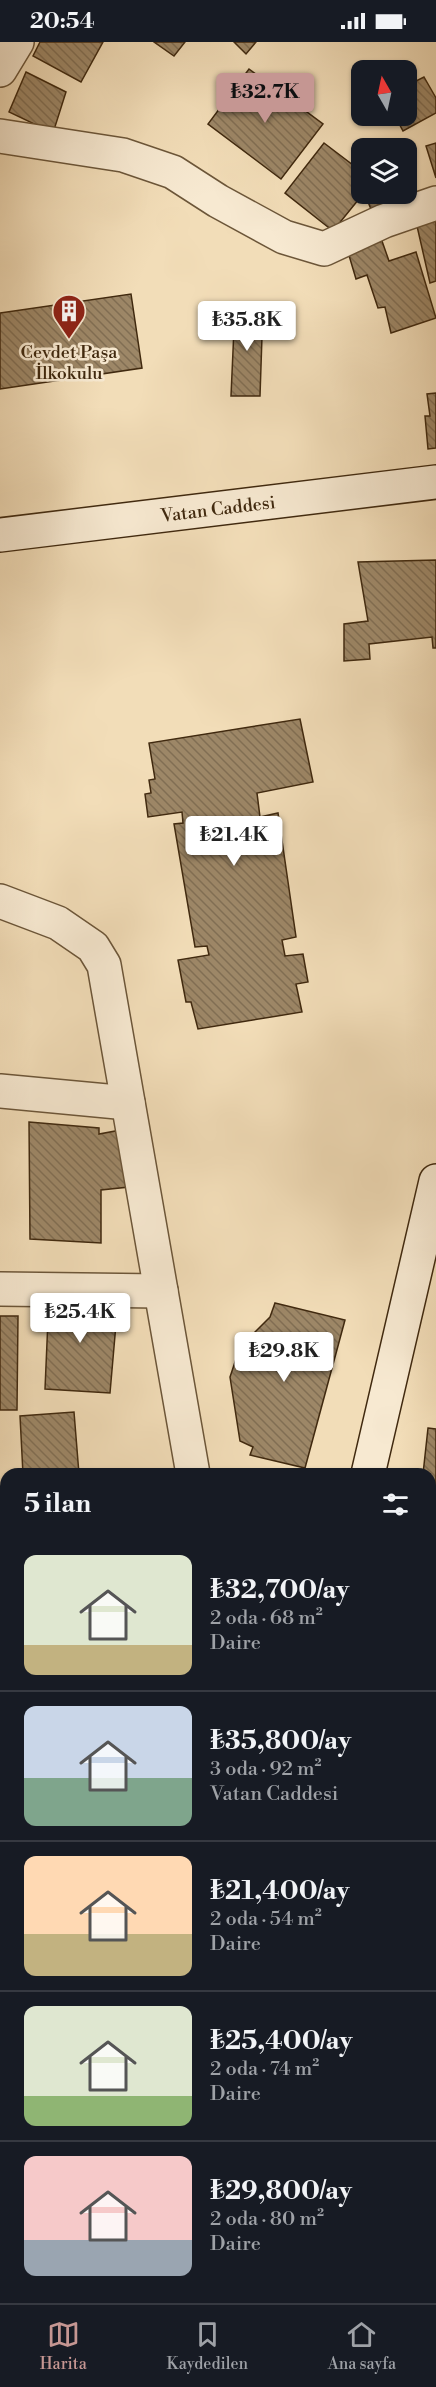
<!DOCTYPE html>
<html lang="tr">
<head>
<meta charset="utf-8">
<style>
  :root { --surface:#171b24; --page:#242831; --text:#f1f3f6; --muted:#9ea1a6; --line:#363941; --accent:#c59692 }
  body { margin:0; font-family:"Libre Bodoni",serif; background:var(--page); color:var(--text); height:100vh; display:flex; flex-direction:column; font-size:22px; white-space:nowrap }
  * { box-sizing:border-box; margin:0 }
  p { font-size:20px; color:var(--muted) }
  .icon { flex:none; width:33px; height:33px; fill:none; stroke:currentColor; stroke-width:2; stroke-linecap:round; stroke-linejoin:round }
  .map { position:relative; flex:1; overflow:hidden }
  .drawer { position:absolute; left:0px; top:1426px; width:436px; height:836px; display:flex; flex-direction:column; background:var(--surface); border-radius:18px 18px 0 0; box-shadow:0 2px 4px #0004 }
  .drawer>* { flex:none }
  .needle { width:39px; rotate:351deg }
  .fabs { position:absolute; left:351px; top:18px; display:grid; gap:12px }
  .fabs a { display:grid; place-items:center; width:66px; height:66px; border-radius:12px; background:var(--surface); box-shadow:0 2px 4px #0004; font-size:30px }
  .price { position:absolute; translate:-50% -51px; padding:0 14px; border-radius:6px; background:#fff; color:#222; font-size:20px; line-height:39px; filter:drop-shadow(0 2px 3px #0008) }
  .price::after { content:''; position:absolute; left:50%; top:36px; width:18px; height:14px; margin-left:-9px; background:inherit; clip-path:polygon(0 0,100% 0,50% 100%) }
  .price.current { background:var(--accent); color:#111 }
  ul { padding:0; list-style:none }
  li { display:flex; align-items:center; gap:18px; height:150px; padding:0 24px }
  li+li { border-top:2px solid var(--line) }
  li span { display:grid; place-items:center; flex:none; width:168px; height:120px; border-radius:12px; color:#555 }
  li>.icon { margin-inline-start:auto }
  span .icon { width:72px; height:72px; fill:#fffc; stroke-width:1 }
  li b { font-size:26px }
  h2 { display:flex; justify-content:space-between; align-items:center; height:72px; padding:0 24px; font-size:26px }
  .status { display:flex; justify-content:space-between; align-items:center; height:42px; padding:0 30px; background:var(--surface); direction:ltr }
  .status svg { height:16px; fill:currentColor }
  .tab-bar { display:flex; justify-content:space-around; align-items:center; height:84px; border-top:2px solid var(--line); background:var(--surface); font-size:16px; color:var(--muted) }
  .tab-bar a { display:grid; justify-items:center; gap:3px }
  .tab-bar .current { color:var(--accent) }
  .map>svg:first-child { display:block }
  .building { fill:url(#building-back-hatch); stroke:#40290f; stroke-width:1.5 }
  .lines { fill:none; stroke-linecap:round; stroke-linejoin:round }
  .street-casing { stroke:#6c5639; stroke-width:36 }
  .secondary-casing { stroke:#40290f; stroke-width:36 }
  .street { stroke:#f7e9d1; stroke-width:33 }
  .secondary { stroke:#f7e9d1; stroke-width:33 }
  .labels { text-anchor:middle; stroke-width:5; stroke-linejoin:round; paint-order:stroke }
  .poi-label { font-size:18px; fill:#40290f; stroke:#f7e9d1 }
  .street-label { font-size:18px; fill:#40290f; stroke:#f7e9d1 }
</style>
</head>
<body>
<div class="status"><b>20:54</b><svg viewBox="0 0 49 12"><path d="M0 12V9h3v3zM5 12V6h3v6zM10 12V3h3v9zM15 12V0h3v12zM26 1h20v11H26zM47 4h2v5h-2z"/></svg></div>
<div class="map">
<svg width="436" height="2261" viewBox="0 0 436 2261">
  <defs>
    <pattern id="building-back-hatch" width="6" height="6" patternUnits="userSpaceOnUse" patternTransform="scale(1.5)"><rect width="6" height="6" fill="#9d8767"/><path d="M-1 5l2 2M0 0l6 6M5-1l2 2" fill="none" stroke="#816e53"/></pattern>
  </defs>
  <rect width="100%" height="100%" fill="#f2ddb8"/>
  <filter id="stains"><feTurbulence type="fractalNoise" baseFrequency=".00333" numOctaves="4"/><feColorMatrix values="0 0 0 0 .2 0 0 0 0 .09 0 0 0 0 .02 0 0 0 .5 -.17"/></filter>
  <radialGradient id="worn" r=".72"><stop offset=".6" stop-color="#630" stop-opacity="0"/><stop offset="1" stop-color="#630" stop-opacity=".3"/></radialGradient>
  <g class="building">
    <polygon points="40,0 103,0 81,40 33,14"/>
    <polygon points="154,0 185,0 174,14"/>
    <polygon points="234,0 256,0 246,12"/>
    <polygon points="249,27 323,82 281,137 208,82"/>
    <polygon points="26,30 66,50 53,91 9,70"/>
    <polygon points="424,35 436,56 436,71 403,89 395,74 406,74 406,44"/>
    <polygon points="324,101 362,130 363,152 333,189 285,151"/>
    <polygon points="436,101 436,136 426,104"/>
    <polygon points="375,152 394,152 398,163 373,172 366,155"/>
    <polygon points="436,179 436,239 430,241 417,184"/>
    <polygon points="382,199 389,219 416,210 436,276 391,291 385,265 378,266 367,233 356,237 348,210"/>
    <polygon points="131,252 142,326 0,347 0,271"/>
    <polygon points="235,264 263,265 260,354 231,354"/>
    <polygon points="436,351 436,406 428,407 425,374 430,374 427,352"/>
    <polygon points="436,518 436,606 433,606 432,595 369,602 370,617 344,619 344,582 368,579 358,520"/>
    <polygon points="300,677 313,740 257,751 260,775 278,771 296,895 282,898 285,914 303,912 308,940 296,942 302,970 198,987 191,960 186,960 178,918 209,913 207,904 195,905 174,782 183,781 182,770 148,775 145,752 151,751 149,738 155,737 149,701"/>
    <polygon points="29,1080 99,1086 99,1092 121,1088 129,1145 101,1148 101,1201 30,1197"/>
    <polygon points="49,1254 118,1259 110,1351 45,1347"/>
    <polygon points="275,1261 345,1278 305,1426 250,1413 253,1405 240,1399 230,1335 240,1305 270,1275"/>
    <polygon points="0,1274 18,1274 17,1368 0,1368"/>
    <polygon points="74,1370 79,1432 23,1432 20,1374"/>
    <polygon points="428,1386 436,1387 436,1486 430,1486 430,1432 423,1432"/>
    <rect x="0" y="1675" width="6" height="85"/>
  </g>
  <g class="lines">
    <g class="street-casing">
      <g id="street">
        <polyline points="0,28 17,0"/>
        <polyline points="0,94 123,113 173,130 218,159 284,195 324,207 384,179 436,161"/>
        <polyline points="0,859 58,881 93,905 104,923 193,1432"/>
        <polyline points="0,1049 128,1061"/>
        <polyline points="0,1247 161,1249"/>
        <polyline points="430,1541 436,1541"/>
        <polyline points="0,2049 6,2050"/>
        <polyline points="430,2101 436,2101"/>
        <polyline points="325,2256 325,2261"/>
      </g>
    </g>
    <g class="secondary-casing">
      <g id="secondary">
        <polyline points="0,493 436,440"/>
        <polyline points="368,1432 436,1139"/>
        <polyline points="0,1559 6,1559"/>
      </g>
    </g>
    <use href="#street" class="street"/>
    <use href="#secondary" class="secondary"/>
  </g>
  <defs>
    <g id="building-pin" transform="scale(1.725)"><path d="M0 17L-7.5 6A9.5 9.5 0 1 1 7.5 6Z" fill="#8f2418" stroke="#f7e9d1"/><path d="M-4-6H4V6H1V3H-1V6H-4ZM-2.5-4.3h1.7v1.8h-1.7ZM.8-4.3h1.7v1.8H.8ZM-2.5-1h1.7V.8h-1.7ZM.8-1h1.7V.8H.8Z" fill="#fff"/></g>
  </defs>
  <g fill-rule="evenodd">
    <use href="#building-pin" x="69" y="269"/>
  </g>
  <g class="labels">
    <g class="poi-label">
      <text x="69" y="316">Cevdet Paşa<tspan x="69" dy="21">İlkokulu</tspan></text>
    </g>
    <g class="street-label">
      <text transform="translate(218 467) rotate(-7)" y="6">Vatan Caddesi</text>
    </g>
  </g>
  <rect width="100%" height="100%" filter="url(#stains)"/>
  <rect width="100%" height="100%" fill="url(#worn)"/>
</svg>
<div class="fabs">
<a><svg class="needle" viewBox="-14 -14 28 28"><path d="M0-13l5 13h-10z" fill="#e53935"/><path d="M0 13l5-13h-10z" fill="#9ea1a6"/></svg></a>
<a><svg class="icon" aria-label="layers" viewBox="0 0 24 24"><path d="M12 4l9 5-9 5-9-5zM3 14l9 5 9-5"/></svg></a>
</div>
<b class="price current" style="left:265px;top:82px">₺32.7K</b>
<b class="price" style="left:247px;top:310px">₺35.8K</b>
<b class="price" style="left:234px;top:825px">₺21.4K</b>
<b class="price" style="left:80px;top:1302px">₺25.4K</b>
<b class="price" style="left:284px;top:1341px">₺29.8K</b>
<section class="drawer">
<h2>5 ilan<svg class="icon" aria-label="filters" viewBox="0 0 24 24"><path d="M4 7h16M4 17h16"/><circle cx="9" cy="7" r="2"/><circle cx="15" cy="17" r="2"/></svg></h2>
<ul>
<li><span style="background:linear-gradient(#dfe7d0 75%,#c2b280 0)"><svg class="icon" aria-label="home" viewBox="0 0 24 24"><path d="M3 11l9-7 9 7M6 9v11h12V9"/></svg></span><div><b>₺32,700/ay</b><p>2 oda · 68 m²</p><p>Daire</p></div></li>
<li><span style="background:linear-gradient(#c9d6e8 60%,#7fa58c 0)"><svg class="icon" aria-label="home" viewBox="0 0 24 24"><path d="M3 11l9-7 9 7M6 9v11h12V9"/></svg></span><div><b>₺35,800/ay</b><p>3 oda · 92 m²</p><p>Vatan Caddesi</p></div></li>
<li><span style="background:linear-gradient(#ffd9b3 65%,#c2b280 0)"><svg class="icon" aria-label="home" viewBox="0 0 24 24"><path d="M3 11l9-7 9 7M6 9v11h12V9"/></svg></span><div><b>₺21,400/ay</b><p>2 oda · 54 m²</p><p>Daire</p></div></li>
<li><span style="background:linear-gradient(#dfe7d0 75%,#8fb573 0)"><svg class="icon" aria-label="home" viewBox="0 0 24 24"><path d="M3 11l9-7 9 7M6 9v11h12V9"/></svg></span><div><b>₺25,400/ay</b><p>2 oda · 74 m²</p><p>Daire</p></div></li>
<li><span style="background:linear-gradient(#f6c9c9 70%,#9aa5b1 0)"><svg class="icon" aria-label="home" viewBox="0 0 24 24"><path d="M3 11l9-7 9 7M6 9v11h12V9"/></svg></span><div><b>₺29,800/ay</b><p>2 oda · 80 m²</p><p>Daire</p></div></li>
</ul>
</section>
</div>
<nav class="tab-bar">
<a class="current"><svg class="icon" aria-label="map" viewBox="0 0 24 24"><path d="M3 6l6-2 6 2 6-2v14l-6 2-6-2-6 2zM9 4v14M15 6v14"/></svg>Harita</a>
<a><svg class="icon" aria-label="saved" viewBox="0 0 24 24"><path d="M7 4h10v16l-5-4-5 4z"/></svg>Kaydedilen</a>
<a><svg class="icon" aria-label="home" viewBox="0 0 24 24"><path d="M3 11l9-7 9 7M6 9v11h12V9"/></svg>Ana sayfa</a>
</nav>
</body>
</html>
